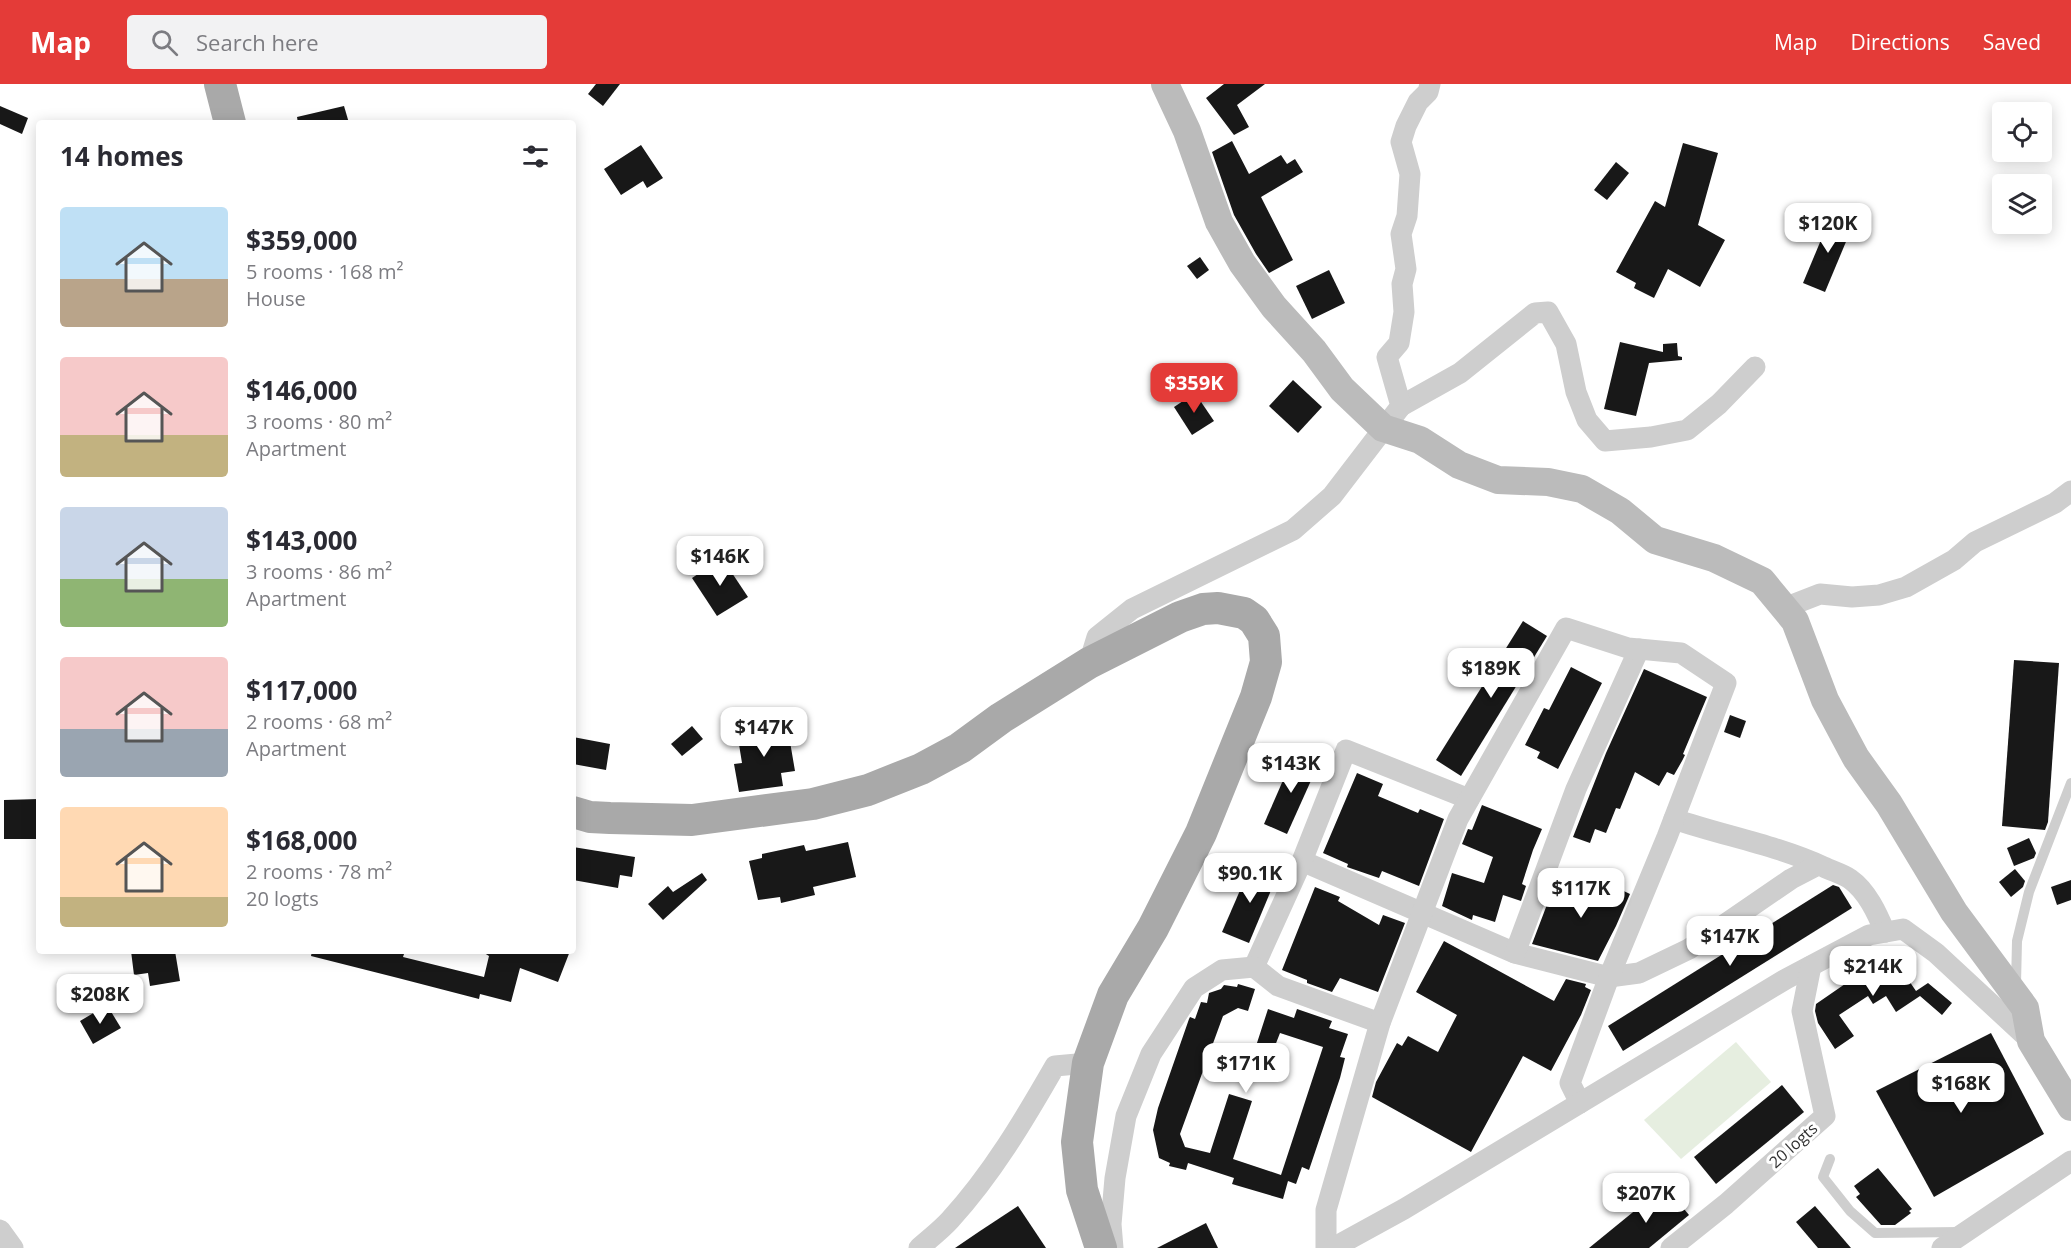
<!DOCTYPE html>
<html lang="en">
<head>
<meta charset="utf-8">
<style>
  :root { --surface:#fff; --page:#f2f2f3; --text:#2b2b33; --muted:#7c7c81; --accent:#e43b38 }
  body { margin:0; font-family:"Open Sans",sans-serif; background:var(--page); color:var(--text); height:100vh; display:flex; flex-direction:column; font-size:22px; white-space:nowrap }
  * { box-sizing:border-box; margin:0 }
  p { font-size:20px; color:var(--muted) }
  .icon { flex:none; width:33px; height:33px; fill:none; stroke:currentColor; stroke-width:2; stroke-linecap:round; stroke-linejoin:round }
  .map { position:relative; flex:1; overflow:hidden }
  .drawer { position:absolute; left:36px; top:36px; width:540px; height:834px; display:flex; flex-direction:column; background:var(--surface); border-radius:6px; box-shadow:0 3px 15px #0003 }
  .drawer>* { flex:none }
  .buttons { position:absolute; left:1992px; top:18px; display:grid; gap:12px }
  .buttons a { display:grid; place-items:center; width:60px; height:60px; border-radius:6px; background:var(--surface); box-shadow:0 3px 15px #0003; font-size:30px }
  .price { position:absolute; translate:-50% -51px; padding:0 14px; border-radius:12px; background:#fff; color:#222; font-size:20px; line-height:39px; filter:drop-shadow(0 2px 3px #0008) }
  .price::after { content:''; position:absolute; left:50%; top:36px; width:18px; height:14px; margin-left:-9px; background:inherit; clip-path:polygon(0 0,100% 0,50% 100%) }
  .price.on { background:var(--accent); color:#fff }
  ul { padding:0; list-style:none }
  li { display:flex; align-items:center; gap:18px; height:150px; padding:0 24px }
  li span { display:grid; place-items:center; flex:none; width:168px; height:120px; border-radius:6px; color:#555 }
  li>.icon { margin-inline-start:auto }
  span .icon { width:72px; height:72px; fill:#fffc; stroke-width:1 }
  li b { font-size:26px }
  h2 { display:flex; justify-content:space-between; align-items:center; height:72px; padding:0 24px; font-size:26px }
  header { display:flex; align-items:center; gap:36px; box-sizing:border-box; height:84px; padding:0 30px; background:var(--accent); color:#fff }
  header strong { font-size:28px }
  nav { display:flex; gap:33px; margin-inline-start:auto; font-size:21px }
  .search { width:420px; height:54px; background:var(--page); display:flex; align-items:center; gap:15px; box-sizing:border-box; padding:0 21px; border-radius:6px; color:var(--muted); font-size:22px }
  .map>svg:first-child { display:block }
  .green { fill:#e6eee0 }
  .building { fill:#181818 }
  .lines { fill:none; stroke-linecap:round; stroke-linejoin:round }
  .lane { stroke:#cecece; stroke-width:10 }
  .street { stroke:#cecece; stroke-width:21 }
  .secondary { stroke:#bbb; stroke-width:28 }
  .primary { stroke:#a9a9a9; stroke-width:32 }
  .labels { text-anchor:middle; stroke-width:6; stroke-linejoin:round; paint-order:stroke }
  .street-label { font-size:16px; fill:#313131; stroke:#fff }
</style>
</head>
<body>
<header>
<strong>Map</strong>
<div class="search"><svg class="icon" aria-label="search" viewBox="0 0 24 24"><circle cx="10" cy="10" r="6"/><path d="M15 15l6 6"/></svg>Search here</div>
<nav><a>Map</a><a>Directions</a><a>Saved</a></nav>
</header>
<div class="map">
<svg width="2071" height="1164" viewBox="0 0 2071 1164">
  <rect width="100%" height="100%" fill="#fff"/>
  <polygon class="green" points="1736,958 1771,998 1681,1075 1644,1036"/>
  <g class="building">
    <polygon points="596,0 620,0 603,22 588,10"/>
    <polygon points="1224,0 1265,0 1237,21 1249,43 1234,51 1206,14"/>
    <polygon points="0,22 28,34 22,50 0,40"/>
    <polygon points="344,22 349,39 298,39 297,33"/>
    <polygon points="1232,57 1249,90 1281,71 1287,80 1295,75 1303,88 1261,113 1293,176 1269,189 1256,170 1234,131 1212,68"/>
    <polygon points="1683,59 1718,69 1698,141 1725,156 1700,203 1668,185 1654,214 1634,204 1636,199 1616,188 1655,117 1665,123"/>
    <polygon points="641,61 663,94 647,104 643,97 621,111 604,85"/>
    <polygon points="1616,78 1629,89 1607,116 1594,106"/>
    <polygon points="1831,132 1853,141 1825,208 1803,199"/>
    <polygon points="1200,173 1209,186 1197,195 1187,182"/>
    <polygon points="1329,186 1345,219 1312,235 1296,202"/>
    <polygon points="1620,258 1663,268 1663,260 1677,259 1678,272 1682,273 1682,276 1649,279 1636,332 1604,325"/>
    <polygon points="1293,296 1322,323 1298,349 1269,322"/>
    <polygon points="1195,309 1214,337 1192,351 1174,323"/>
    <polygon points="722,474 748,513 717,532 692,494"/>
    <polygon points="1523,537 1547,552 1461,692 1436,676"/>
    <polygon points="2014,576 2059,579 2048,738 2045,746 2002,742"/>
    <polygon points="1571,583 1602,599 1558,685 1537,674 1540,668 1525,661 1544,624 1549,626"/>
    <polygon points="1644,585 1707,613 1683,670 1685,671 1682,677 1674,691 1667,688 1659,702 1635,688 1620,725 1616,724 1606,749 1595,745 1590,759 1573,753 1606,669"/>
    <polygon points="1730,631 1746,637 1740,654 1724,648"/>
    <polygon points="787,640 795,687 781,689 783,702 739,708 734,680 742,679 737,648"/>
    <polygon points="692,642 703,655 682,672 671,660"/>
    <polygon points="573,653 610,660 606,686 573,680"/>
    <polygon points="1294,671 1318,681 1287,750 1264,740"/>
    <polygon points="1357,689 1383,700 1378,712 1418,729 1420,725 1444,735 1419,802 1382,787 1379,794 1347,783 1348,780 1323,769"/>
    <polygon points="39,715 39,755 4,755 4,716"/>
    <polygon points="1482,721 1542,745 1533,766 1522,800 1526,802 1521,817 1503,811 1495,838 1473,831 1472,836 1442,822 1452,789 1484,799 1493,773 1462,760 1468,745 1472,746"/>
    <polygon points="2029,754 2036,769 2034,774 2014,782 2007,764"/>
    <polygon points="848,758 856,793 813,803 815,811 781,819 780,813 758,816 749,777 762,774 762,770 804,761 806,767"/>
    <polygon points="573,763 635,773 632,793 620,791 618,804 573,796"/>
    <polygon points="1251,781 1277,792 1249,859 1222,848"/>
    <polygon points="2015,785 2025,797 2023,803 2011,813 1999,798"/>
    <polygon points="702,789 707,796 663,836 648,820 668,802 673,808"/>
    <polygon points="1568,792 1600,807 1605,798 1630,810 1616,842 1598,877 1532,860 1551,810 1559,813"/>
    <polygon points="2071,796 2071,816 2057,821 2051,803"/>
    <polygon points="1833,801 1839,803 1852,824 1623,967 1608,942"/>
    <polygon points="1315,803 1340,813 1338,817 1379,841 1383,831 1405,839 1378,908 1340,894 1332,908 1307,899 1307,896 1282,886"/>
    <polygon points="1444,857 1554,917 1566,895 1586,900 1585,903 1591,906 1581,931 1551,987 1523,972 1471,1068 1372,1013 1376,998 1397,959 1402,962 1408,952 1438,968 1457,931 1416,908"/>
    <polygon points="131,867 175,867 180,897 150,902 148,889 134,891"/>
    <polygon points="312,867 405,867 403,873 484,893 489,872 481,867 570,867 558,898 520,884 511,918 480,910 479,915 398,894 311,872"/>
    <polygon points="1890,869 1916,907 1928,899 1952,919 1942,931 1920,912 1896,928 1886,912 1873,920 1868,912 1839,931 1854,952 1835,965 1818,939 1815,927 1816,920"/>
    <polygon points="1238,900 1255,905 1248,927 1238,924 1223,932 1180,1050 1185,1063 1210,1069 1229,1010 1252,1017 1233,1075 1281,1091 1323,963 1280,949 1273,967 1256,962 1268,925 1294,934 1297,925 1332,937 1329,944 1348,950 1340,973 1345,974 1340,994 1309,1086 1302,1083 1296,1100 1288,1097 1283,1115 1232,1100 1234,1094 1188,1079 1186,1086 1169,1082 1170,1079 1159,1074 1153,1046 1158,1024 1189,935 1190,933 1195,935 1201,918 1207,919 1209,909 1221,905 1224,901 1237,903"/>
    <polygon points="107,921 121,944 93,960 80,937"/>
    <polygon points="1991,949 2044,1050 1934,1113 1876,1007"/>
    <polygon points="1782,1001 1804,1028 1716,1100 1694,1073"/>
    <polygon points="1878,1084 1912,1125 1909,1127 1911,1129 1895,1141 1881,1141 1856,1113 1860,1110 1854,1102"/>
    <polygon points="1665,1102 1689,1131 1649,1164 1589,1164"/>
    <polygon points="1018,1122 1046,1164 955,1164 980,1147"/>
    <polygon points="1815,1122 1851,1164 1818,1164 1796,1138"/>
    <polygon points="1206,1139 1218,1164 1157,1164"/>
  </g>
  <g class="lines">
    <g class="lane">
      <polyline points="2016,900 2017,857 2029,808 2071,699"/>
      <polyline points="1830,1075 1823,1093 1850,1127 1875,1149 1960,1148"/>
    </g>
    <g class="street">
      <polyline points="1401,322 1460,289 1535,229 1548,228 1566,260 1576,308 1587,336 1605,357 1651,353 1687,346 1719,320 1755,283"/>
      <polyline points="1784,524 1820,510 1852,513 1879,511 1906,503 1954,476 1975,458 2055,419 2071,407"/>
      <polyline points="1089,579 1097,553 1132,525 1293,446 1332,412 1401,322 1387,273 1399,259 1404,228 1402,200 1406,185 1401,150 1407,132 1410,90 1401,58 1406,42 1418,18 1428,8 1430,0"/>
      <path d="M1674 735C1724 752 1776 761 1824 783 1832 787 1843 790 1850 795 1867 807 1877 829 1885 848"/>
      <polyline points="1302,777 1515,869 1609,893 1639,889 1689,865 1791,795 1818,781"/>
      <polyline points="1515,869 1576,705 1639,565"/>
      <polyline points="1254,883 1302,777 1346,666 1469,715"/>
      <polyline points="0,1146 13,1164"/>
      <path d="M919 1164C929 1155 941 1146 950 1136 992 1090 1024 1036 1055 982L1088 979"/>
      <polyline points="1113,1164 1111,1140 1115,1094 1126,1032 1151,970 1194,904 1222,886 1254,883 1278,902 1380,939"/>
      <polyline points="1326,1164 1326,1126 1380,939 1458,735 1566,544 1628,564 1681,569 1726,599 1667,753 1609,893 1570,999 1580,1019"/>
      <polyline points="1333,1164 1404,1125 1786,895 1869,851 1903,845 1936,869 2031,957"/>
      <polyline points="1671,1164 1726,1120 1825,1032 1802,927 1811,882"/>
      <polyline points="1942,1164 2071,1077"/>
    </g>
    <polyline class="secondary" points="1165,0 1187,47 1219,138 1242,179 1274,223 1314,267 1342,305 1383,344 1420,356 1459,381 1498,396 1548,398 1582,405 1620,427 1655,456 1714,474 1762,497 1795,537 1825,616 1856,674 1889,720 1954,828 2025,924 2031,957 2071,1023"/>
    <g class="primary">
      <polyline points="220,0 230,39"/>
      <polyline points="573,728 590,733 610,734 692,736 813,720 868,706 921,685 960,664 1001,634 1089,579 1180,533 1203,525 1218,524 1244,529 1254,536 1264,552 1266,578 1256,613 1201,749 1153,844 1113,911 1088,979 1077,1058 1082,1106 1101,1164"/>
    </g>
  </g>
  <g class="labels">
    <g class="street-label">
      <text transform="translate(1793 1061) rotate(-42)" y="6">20 logts</text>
    </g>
  </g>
</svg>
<div class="buttons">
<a><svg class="icon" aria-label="locate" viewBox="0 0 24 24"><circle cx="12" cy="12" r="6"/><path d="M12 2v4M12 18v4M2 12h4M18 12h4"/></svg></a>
<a><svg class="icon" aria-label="layers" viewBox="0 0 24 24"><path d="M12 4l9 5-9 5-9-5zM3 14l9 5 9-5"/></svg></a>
</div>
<b class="price" style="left:1828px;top:170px">$120K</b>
<b class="price on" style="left:1194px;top:330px">$359K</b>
<b class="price" style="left:720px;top:503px">$146K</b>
<b class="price" style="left:1491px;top:615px">$189K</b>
<b class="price" style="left:764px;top:674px">$147K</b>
<b class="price" style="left:1291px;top:710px">$143K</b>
<b class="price" style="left:1250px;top:820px">$90.1K</b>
<b class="price" style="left:1581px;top:835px">$117K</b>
<b class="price" style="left:1730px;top:883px">$147K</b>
<b class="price" style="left:1873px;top:913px">$214K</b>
<b class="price" style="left:100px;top:941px">$208K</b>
<b class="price" style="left:1246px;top:1010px">$171K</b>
<b class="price" style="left:1961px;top:1030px">$168K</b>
<b class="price" style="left:1646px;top:1140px">$207K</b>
<section class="drawer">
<h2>14 homes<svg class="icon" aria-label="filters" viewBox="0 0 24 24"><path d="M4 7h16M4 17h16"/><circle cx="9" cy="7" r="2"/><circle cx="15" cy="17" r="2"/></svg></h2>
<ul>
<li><span style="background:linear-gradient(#bfe0f5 60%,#b9a48a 0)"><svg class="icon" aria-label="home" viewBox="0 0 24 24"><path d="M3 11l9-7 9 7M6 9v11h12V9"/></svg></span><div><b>$359,000</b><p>5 rooms · 168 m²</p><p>House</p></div></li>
<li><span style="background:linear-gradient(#f6c9c9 65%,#c2b280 0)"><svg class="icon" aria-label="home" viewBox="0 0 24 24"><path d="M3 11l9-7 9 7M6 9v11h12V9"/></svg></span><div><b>$146,000</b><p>3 rooms · 80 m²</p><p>Apartment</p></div></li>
<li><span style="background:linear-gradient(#c9d6e8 60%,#8fb573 0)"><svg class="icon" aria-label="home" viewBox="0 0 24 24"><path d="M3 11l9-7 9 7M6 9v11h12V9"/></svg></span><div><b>$143,000</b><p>3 rooms · 86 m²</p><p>Apartment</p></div></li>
<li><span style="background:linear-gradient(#f6c9c9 60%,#9aa5b1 0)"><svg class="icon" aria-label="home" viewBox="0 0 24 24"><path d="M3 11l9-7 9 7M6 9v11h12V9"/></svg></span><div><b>$117,000</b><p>2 rooms · 68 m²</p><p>Apartment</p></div></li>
<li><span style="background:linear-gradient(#ffd9b3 75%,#c2b280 0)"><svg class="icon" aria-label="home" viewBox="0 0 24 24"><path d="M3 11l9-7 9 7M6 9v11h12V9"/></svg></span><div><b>$168,000</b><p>2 rooms · 78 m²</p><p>20 logts</p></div></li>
</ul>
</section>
</div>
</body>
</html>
